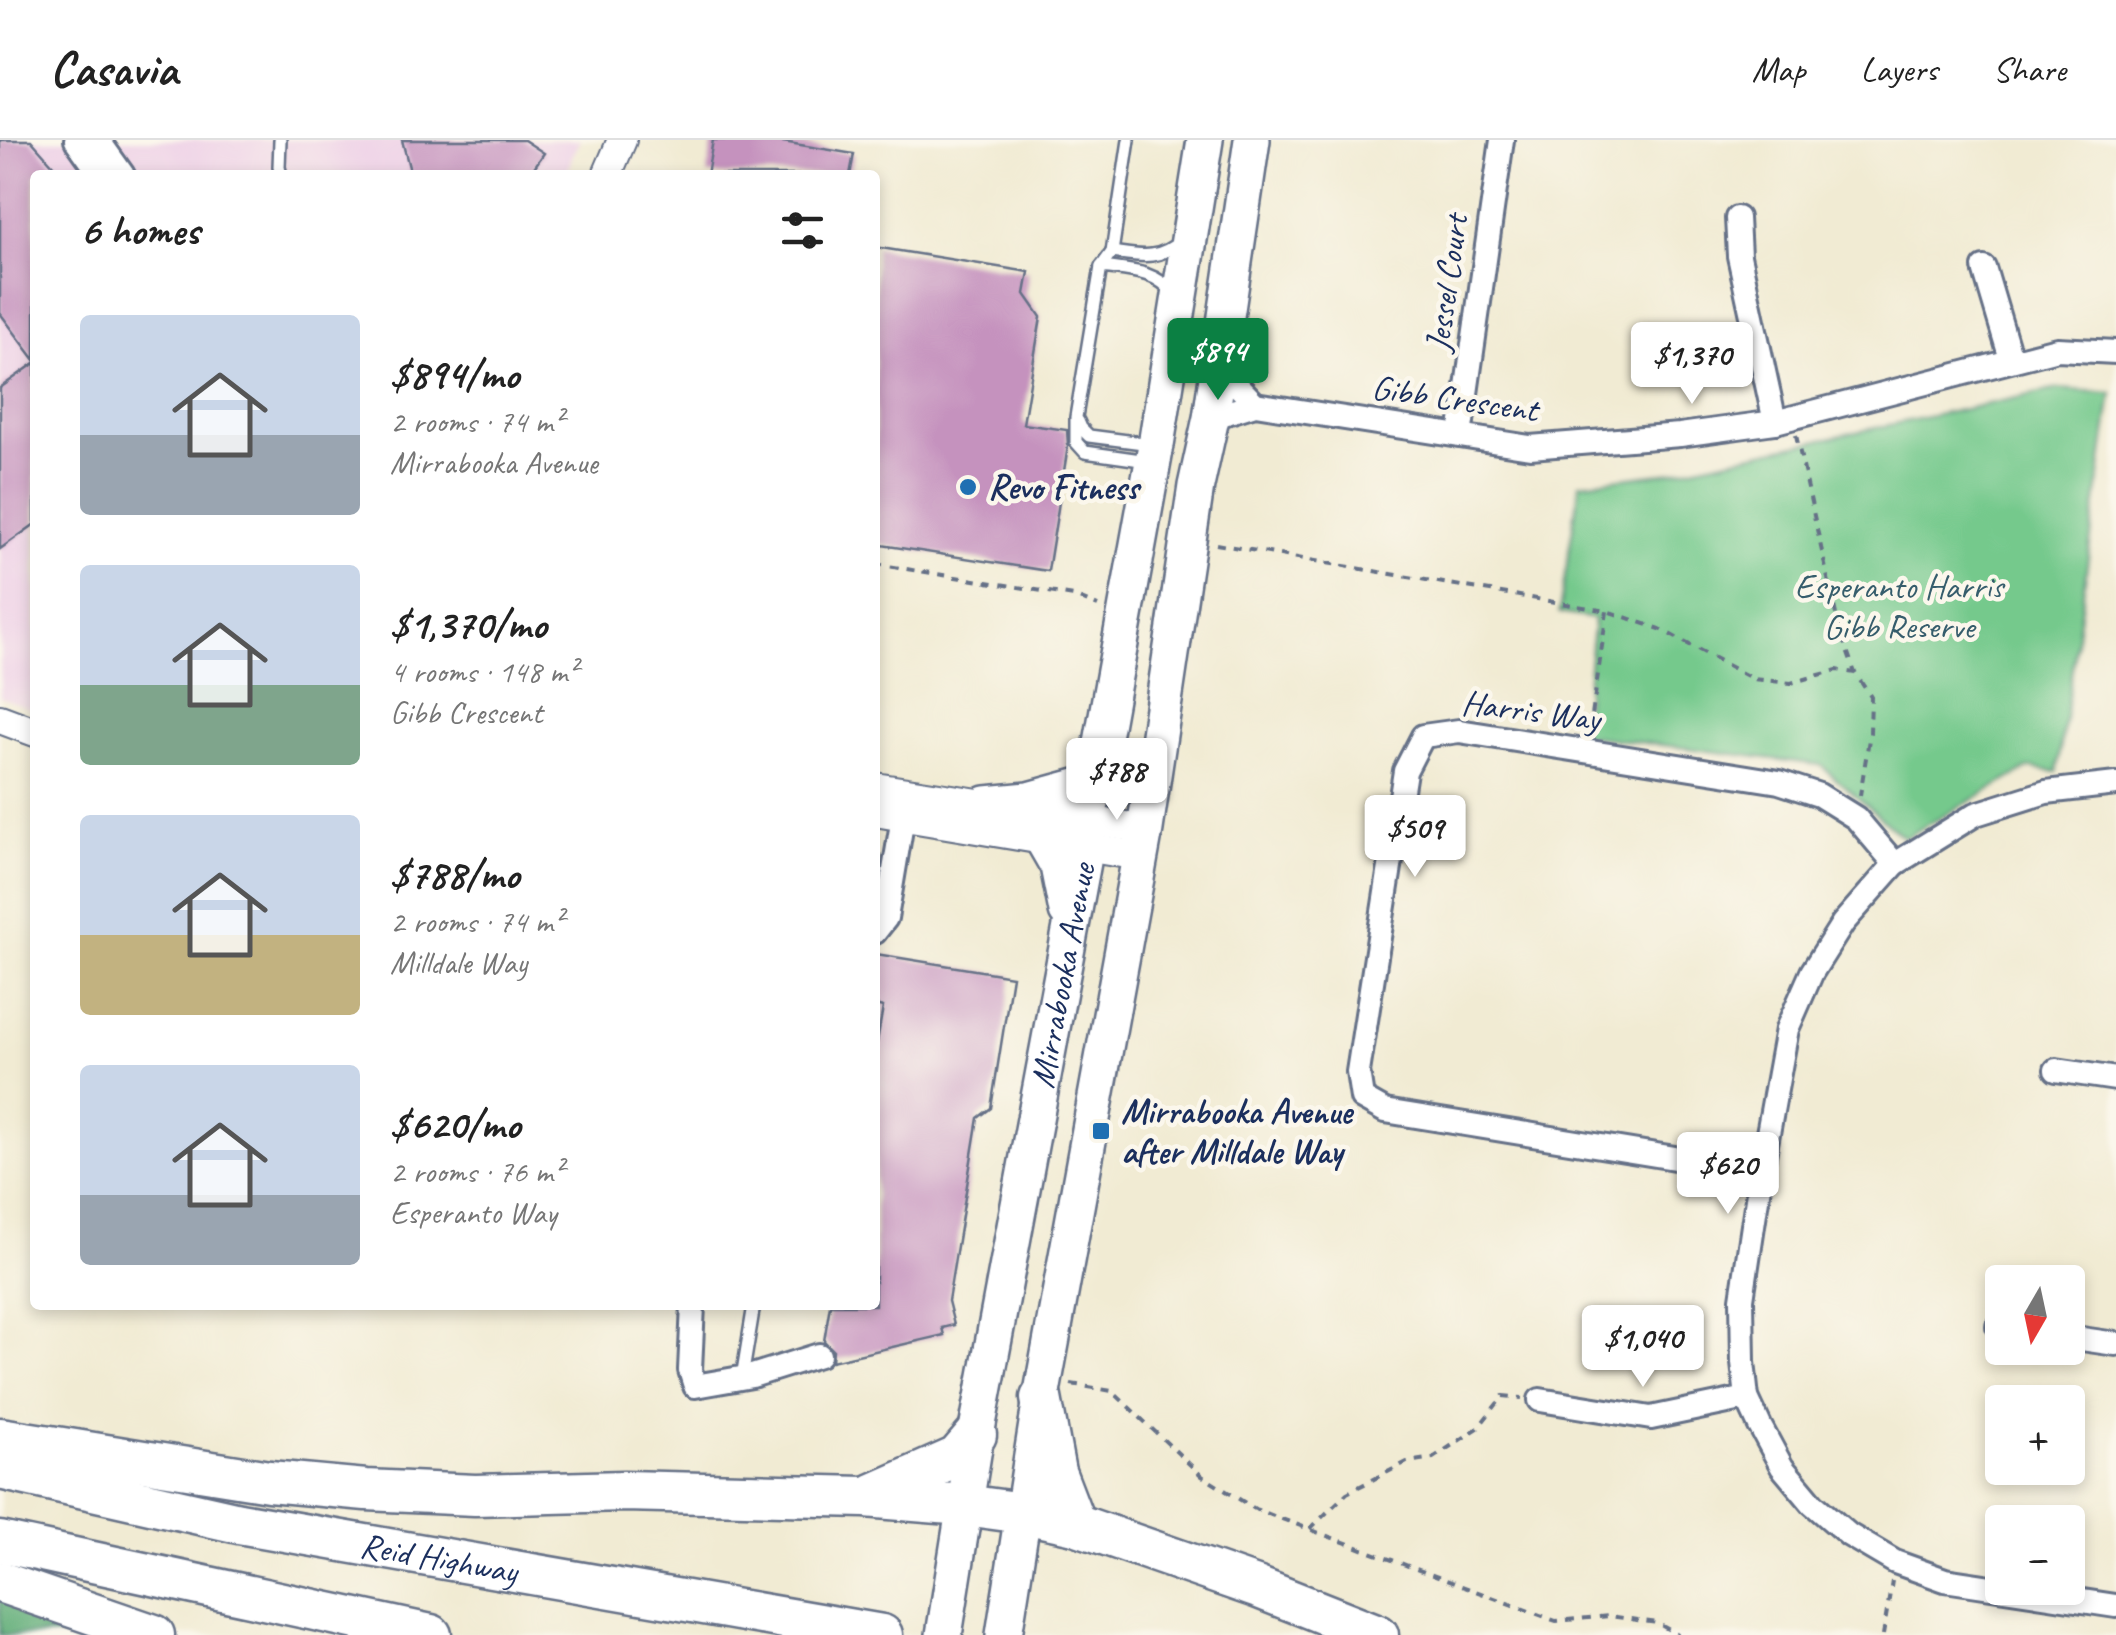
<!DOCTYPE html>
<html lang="en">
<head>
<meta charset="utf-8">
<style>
  :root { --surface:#fff; --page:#f2f2f2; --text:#222; --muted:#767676; --line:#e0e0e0; --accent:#0b8043 }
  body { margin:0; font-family:Caveat,sans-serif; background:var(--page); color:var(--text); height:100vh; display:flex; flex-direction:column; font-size:38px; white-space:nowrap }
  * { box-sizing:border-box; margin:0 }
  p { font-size:32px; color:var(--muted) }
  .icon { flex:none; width:55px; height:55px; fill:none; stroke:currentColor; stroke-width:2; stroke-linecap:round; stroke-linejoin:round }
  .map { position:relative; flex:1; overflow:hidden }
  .side { position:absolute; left:30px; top:30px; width:850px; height:1140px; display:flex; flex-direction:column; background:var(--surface); border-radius:10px; box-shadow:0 5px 15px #0003 }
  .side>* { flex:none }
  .needle { width:65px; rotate:189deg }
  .controls { position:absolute; left:1985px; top:1125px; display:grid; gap:20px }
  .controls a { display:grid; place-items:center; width:100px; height:100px; border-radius:10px; background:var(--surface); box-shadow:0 5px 15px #0003; font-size:50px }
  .price { position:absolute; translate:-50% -85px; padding:0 22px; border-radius:10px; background:#fff; color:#222; font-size:32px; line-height:65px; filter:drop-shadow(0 2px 5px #0008) }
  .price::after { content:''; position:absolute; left:50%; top:60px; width:30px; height:22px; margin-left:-15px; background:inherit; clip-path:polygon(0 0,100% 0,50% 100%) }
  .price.active { background:var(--accent); color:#fff }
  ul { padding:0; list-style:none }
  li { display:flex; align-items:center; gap:30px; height:250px; padding:0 50px }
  li span { display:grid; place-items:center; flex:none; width:280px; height:200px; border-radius:10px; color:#555 }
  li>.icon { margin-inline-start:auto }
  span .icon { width:120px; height:120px; fill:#fffc; stroke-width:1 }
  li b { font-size:42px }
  h2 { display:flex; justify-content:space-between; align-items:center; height:120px; padding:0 50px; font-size:42px }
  header { display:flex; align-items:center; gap:60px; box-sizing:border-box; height:140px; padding:0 50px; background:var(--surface); border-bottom:2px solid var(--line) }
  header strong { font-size:48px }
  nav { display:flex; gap:55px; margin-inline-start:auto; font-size:35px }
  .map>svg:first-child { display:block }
  .built { fill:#eed0e7 }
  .green { fill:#75c98c; stroke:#487c75; stroke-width:2.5 }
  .forest { fill:#60ad78; stroke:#3e6e6b; stroke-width:2.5 }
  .building { fill:#c592be }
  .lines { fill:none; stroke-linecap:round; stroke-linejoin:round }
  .service-casing { stroke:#667187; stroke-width:16 }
  .minor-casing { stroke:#667187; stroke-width:28 }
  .tertiary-casing { stroke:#667187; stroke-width:32 }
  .primary-casing { stroke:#667187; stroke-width:40 }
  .motorway-casing { stroke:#667187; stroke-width:45 }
  .path { stroke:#667187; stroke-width:4; stroke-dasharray:8 8; stroke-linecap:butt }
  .service { stroke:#fff; stroke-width:11 }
  .minor { stroke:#fff; stroke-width:22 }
  .tertiary { stroke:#fff; stroke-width:28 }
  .primary { stroke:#fff; stroke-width:35 }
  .motorway { stroke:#fff; stroke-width:40 }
  .poi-dot { fill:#1f6fb2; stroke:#fbf7ec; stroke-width:4 }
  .labels { text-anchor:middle; stroke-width:9; stroke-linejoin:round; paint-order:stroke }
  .street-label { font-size:35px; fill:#1b2f5e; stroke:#fbf7ec }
  .poi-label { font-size:35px; font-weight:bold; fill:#1b2f5e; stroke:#fbf7ec; text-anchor:start }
  .park-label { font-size:35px; fill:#365d6c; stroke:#fbf7ec }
</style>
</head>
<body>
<header>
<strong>Casavia</strong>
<nav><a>Map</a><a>Layers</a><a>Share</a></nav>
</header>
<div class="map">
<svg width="2116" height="1495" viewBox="0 0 2116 1495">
  <rect width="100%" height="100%" fill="#fbf7ec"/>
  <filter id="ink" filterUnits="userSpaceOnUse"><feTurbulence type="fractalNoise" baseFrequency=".01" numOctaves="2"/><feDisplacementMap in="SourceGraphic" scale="20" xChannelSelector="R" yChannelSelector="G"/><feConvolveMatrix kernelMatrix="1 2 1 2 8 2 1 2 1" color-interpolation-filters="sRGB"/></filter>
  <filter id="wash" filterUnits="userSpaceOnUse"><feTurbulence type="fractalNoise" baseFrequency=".0048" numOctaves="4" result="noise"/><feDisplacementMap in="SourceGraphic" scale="40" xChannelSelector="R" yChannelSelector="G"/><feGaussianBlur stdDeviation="2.25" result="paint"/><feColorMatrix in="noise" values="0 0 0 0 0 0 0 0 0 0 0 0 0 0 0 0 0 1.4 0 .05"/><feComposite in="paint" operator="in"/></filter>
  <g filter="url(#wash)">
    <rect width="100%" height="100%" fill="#f1ebd3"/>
    <polygon class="built" points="0,0 580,0 573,13 567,35 35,35 35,571 0,557"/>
    <polygon class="green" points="2058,249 2112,253 2057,632 2029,628 1904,698 1820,625 1582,595 1594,479 1559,473 1580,343 1664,333"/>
    <polygon class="forest" points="0,1455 118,1495 0,1495"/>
    <g id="blocks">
      <g class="building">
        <polygon points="0,0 31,0 62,35 35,35 35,220 0,173"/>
        <polygon points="402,0 524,0 544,13 529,35 504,35 498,31 484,35 411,35"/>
        <polygon points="713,0 771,0 854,14 850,35 707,35"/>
        <polygon points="875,107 1029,132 1025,154 1041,177 1023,284 1067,290 1068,306 1048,431 875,404"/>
        <polygon points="35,223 35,384 0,409 0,248"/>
        <polygon points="876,814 1012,836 991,968 978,978 948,1161 954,1185 942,1188 944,1195 832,1221 833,1210 824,1201 830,1165 875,1165 875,914 883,867 875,865"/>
      </g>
    </g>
  </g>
  <g filter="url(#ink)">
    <use href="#blocks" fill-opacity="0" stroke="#667187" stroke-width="2.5"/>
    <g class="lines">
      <g class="service-casing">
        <g id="service">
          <polyline points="280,0 279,27 281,35"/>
          <polyline points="1129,0 1112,112 1101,127 1076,277 1076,302 1085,312 1148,321"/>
          <path d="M1112 112C1141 116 1158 121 1182 100"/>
          <path d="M1101 127C1130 131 1155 130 1174 154"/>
          <polyline points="1078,281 1081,288 1089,296 1151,304"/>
          <polyline points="742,1238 754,1165"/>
        </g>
      </g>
      <g class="minor-casing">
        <g id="minor">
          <polyline points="76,0 101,35"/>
          <polyline points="98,0 123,35"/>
          <polyline points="1737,78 1739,116 1775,282"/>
          <polyline points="1984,128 2011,219"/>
          <polyline points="1219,226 1255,264"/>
          <polyline points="1211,278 1255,264 1530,307 1680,295 1775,282 2057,209 2116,212"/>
          <polyline points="1460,296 1502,0"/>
          <polyline points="2116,644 2046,652 1976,674 1895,724 1843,783 1812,832 1787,889 1761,1032 1742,1159 1743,1222 1747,1258 1760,1286 1782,1327 1813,1364 1849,1395 1895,1422 1945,1440 2116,1466"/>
          <polyline points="875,792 886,778 903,677"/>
          <polyline points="2056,930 2116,939"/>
          <polyline points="1761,1032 1385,971 1362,958 1358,932 1405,631 1423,596 1459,591 1779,642 1819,655 1856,678 1895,724"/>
          <polyline points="693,1165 690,1230 695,1246 752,1236 819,1215"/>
          <polyline points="1998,1186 2002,1186"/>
          <polyline points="2068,1197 2116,1204"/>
          <polyline points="1540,1260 1651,1278 1747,1258"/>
        </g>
      </g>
      <g class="tertiary-casing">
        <g id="tertiary">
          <polyline points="607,35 622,0"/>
          <polyline points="0,579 35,592"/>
          <polyline points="875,647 1145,689"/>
          <polyline points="875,672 1139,716"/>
        </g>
      </g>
      <g class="primary-casing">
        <g id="primary">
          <polyline points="986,664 1029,660 1094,642"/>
          <polyline points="1043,700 1058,726 1067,771"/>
          <path id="s1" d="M944 1495 976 1295 1083 722 1088 680 1156 305 1205 0"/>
          <polyline points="1004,1495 1041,1258 1145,689 1196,346 1211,278 1252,0"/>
        </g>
      </g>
      <g class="motorway-casing">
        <g id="motorway">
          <polyline points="1041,1258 1055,1332 1075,1384"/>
          <polyline points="0,1298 269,1341 366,1350 475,1355 624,1351 865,1357 964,1365 1023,1373 1075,1384 1259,1448 1378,1495"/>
          <path id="s2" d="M0 1329 239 1383 882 1495"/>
          <polyline points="873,1354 957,1317 976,1295"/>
          <polyline points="0,1402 431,1495"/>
          <polyline points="0,1442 154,1495"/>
        </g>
      </g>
      <g class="path">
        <polyline points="1796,295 1839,488 1855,533"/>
        <polyline points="1216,404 1607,471 1660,489 1753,539 1791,543 1837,530 1855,533 1871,557 1870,593 1860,655"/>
        <polyline points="875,424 1074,456 1098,466"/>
        <polyline points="1590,590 1607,471"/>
        <polyline points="1071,1244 1112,1251 1202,1336 1255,1369 1556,1481 1610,1476 1657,1483 1678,1495"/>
        <polyline points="1310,1389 1347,1353 1407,1322 1433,1318 1478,1288 1503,1256 1522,1258"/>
        <polyline points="1883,1495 1892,1441"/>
      </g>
      <use href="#service" class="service"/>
      <use href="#minor" class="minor"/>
      <use href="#tertiary" class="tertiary"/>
      <use href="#primary" class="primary"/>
      <use href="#motorway" class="motorway"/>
    </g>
  </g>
  <g class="poi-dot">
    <circle cx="968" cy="347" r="10"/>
    <rect x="1091" y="981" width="20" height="20" rx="5"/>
  </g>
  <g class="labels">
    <g class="street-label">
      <text transform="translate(1446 143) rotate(-82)" y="12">Jessel Court</text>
      <text transform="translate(1455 258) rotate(8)" y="12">Gibb Crescent</text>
      <text transform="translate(1531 570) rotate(7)" y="12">Harris Way</text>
      <text dy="12" stroke="none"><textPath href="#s1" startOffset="670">Mirrabooka Avenue</textPath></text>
      <text dy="12" stroke="none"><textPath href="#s2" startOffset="448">Reid Highway</textPath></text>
    </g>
    <g class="poi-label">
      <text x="988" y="359">Revo Fitness</text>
      <text x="1121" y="983">Mirrabooka Avenue<tspan x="1121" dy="40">after Milldale Way</tspan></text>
    </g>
    <g class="park-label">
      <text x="1899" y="458">Esperanto Harris<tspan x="1899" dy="40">Gibb Reserve</tspan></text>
    </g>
  </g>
</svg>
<div class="controls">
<a><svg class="needle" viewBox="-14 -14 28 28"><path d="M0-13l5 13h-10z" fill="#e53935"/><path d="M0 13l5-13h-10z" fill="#767676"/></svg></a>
<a>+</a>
<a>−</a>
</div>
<b class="price active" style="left:1218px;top:263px">$894</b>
<b class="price" style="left:1692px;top:267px">$1,370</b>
<b class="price" style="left:1117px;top:683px">$788</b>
<b class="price" style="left:1415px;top:740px">$509</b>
<b class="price" style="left:1728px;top:1077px">$620</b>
<b class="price" style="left:1643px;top:1250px">$1,040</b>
<section class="side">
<h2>6 homes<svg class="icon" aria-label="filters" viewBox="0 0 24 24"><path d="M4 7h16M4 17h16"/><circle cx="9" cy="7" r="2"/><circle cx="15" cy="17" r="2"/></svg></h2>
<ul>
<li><span style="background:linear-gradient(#c9d6e8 60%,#9aa5b1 0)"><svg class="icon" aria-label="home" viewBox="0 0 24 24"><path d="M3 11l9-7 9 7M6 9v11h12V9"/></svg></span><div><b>$894/mo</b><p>2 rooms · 74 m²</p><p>Mirrabooka Avenue</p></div></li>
<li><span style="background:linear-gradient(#c9d6e8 60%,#7fa58c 0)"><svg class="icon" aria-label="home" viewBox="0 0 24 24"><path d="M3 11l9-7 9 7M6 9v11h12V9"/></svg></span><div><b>$1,370/mo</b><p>4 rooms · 148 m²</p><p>Gibb Crescent</p></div></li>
<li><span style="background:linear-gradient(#c9d6e8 60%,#c2b280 0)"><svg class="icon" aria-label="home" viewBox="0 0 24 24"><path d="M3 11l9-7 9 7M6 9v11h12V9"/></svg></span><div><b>$788/mo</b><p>2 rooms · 74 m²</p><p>Milldale Way</p></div></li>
<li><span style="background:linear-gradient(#c9d6e8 65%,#9aa5b1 0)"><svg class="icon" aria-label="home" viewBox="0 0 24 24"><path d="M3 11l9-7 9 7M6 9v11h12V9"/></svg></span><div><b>$620/mo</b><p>2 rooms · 76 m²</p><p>Esperanto Way</p></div></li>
</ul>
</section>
</div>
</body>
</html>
